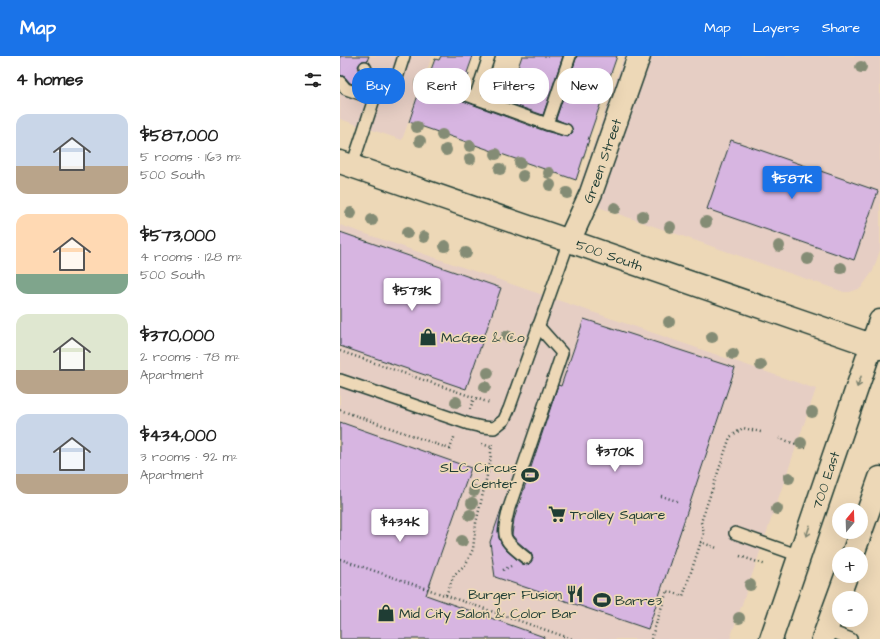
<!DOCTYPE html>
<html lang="en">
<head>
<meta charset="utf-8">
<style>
  :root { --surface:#fff; --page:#f2f2f2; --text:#222; --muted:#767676; --accent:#1a73e8 }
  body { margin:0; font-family:"Architects Daughter",sans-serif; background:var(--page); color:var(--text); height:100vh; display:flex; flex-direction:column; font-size:15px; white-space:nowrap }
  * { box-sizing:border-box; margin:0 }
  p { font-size:13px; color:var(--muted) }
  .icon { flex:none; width:22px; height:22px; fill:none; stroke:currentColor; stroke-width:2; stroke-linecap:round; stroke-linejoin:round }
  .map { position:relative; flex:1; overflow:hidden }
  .details { display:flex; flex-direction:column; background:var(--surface); width:340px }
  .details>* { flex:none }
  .banner { position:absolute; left:12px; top:12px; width:380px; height:36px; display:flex; gap:8px }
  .needle { width:26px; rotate:19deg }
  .tools { position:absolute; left:492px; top:447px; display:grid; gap:8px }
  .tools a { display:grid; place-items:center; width:36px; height:36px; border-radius:50%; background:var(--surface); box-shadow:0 4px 16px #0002; font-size:20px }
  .price { position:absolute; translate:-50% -34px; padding:0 9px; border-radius:4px; background:#fff; color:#222; font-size:13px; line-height:26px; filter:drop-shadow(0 1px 2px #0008) }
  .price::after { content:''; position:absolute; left:50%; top:24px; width:12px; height:9px; margin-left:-6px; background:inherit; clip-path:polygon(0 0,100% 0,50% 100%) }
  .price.active { background:var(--accent); color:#fff }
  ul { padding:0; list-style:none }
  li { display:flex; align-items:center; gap:12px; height:100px; padding:0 16px }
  li span { display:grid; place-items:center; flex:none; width:112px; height:80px; border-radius:12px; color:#555 }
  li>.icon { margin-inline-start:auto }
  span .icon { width:48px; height:48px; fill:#fffc; stroke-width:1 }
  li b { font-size:17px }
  h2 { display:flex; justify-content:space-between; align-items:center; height:48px; padding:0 16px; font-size:17px }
  .pill { padding:0 14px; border-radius:16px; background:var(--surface); box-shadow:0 4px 16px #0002; font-size:14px; line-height:36px }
  .pill.active { background:var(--accent); color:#fff }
  header { display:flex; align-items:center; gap:24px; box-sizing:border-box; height:56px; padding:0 20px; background:var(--accent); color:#fff }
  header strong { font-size:19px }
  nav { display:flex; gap:22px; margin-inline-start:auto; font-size:14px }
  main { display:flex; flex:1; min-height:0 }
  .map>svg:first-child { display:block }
  .built { fill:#e6cec4 }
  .building { fill:#d7b5e1; stroke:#1f3d34 }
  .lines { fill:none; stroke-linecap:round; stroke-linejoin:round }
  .lane-casing { stroke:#1f3d34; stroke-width:14 }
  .street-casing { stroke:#1f3d34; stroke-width:25 }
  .primary-casing { stroke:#1f3d34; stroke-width:25 }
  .path { stroke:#1f3d34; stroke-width:2.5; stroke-dasharray:1 3; stroke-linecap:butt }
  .lane { stroke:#edd8b7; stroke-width:11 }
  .street { stroke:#edd8b7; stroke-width:22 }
  .primary { stroke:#edd8b7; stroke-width:22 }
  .tree { fill:#848c74 }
  .oneway { stroke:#7c836f }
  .labels { text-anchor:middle; stroke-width:3.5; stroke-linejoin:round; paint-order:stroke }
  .street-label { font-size:14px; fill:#1f3d34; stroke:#edd8b7 }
  .poi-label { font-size:14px; fill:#1f3d34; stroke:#edd8b7; text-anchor:start }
</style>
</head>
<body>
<header>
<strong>Map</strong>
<nav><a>Map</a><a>Layers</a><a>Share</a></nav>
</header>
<main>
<section class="details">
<h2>4 homes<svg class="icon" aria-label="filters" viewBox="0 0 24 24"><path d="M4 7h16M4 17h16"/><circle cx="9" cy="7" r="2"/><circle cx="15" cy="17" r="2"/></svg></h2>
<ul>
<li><span style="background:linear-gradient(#c9d6e8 65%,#b9a48a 0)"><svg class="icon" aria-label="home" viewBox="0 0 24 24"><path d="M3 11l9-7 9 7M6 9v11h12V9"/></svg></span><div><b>$587,000</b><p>5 rooms · 163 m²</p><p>500 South</p></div></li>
<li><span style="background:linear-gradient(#ffd9b3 75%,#7fa58c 0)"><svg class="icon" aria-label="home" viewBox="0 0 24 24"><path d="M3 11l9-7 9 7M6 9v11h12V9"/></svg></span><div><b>$573,000</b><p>4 rooms · 128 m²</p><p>500 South</p></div></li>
<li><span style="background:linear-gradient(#dfe7d0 70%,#b9a48a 0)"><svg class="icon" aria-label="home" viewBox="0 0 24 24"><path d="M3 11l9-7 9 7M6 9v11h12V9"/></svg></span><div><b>$370,000</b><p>2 rooms · 78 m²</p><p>Apartment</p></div></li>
<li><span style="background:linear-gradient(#c9d6e8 75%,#b9a48a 0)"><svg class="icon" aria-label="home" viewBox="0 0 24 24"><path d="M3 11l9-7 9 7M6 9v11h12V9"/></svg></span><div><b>$434,000</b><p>3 rooms · 92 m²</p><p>Apartment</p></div></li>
</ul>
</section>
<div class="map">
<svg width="540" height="583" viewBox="0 0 540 583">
  <rect width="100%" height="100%" fill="#edd8b7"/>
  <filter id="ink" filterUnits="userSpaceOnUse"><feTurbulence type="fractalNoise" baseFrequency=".025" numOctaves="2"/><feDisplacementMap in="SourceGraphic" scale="8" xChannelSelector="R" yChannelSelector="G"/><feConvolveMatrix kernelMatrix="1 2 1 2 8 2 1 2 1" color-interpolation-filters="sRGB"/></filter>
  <g filter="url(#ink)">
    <g class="built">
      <polygon points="0,0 92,0 62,84 0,63"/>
      <polygon points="284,0 540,0 540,194 533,215 521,232 510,236 504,236 235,143"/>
      <polygon points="0,169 476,333 390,583 0,583"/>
    </g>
    <g class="building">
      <polygon points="0,0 29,0 27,5 22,5 18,10 22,21 19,30 10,27 5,21 0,19"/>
      <polygon points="101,0 133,0 127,17 129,18 124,31 89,19 95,3 99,4"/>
      <polygon points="182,0 223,0 203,59 166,46"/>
      <polygon points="237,0 277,0 248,84 249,84 236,124 69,66 80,33 84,34 85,31 205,75 228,81 233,76 231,70 216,63"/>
      <polygon points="391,84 538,135 514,204 367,153"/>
      <polygon points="0,176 161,232 126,333 0,290"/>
      <polygon points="244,263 395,312 308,573 155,521 150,486 162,451 158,475 159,482 162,489 167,495 182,508 188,509 193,503 191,497 177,485 172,479 174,463 218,329 221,330"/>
      <polygon points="0,366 131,412 86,539 204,581 203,583 0,583"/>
    </g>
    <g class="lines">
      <g class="lane-casing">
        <g id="lane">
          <polyline points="149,0 135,42 207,68 230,0"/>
          <polyline points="25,11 39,40"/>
          <polyline points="0,26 6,33 34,43"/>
          <polyline points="89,26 135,42"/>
          <polyline points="207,68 226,74"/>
          <polyline points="12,110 34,43 54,31 64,0"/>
          <polyline points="0,324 129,368 142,371 154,372 164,364 169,353 229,185"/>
          <polyline points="395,477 460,500"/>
          <path d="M186 502C161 482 162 482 169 452L222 297 198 270"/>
          <polyline points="487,574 511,583"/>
        </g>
      </g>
      <g class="street-casing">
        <g id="street">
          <path id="s1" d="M229 185 251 137 299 0"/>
        </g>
      </g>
      <g class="primary-casing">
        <g id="primary">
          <path id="s2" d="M0 106 540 292"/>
          <polyline points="513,498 540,422"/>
          <path id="s3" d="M431 583 540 265"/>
          <polyline points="483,583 506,520"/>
        </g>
      </g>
      <g class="path">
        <polyline points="0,295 150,347"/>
        <polyline points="130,353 134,342"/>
        <polyline points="0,354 110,393 115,379"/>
        <polyline points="439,382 466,392"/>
        <polyline points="142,388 151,391"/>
        <polyline points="321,440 340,446"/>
        <polyline points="360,486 377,492"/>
        <polyline points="400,500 426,509"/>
        <polyline points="0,503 232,583"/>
        <polyline points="163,514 171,510"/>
        <polyline points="106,539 114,519 126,508 133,493 136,467 150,407 152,386"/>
        <polyline points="311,583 327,535 343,540 364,477 361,466 390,381 403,372 421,376"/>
      </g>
      <use href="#lane" class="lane"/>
      <use href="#street" class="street"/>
      <use href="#primary" class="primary"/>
    </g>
    <g class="tree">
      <circle cx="521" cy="11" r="6"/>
      <circle cx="80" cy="27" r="6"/>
      <circle cx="152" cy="33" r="6"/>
      <circle cx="77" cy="71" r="6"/>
      <circle cx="102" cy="79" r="6"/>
      <circle cx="80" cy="85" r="6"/>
      <circle cx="130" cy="90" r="6"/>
      <circle cx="106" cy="94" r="6"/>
      <circle cx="156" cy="98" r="6"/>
      <circle cx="130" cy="103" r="6"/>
      <circle cx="180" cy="107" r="6"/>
      <circle cx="160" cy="113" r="6"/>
      <circle cx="209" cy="117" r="6"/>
      <circle cx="183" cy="120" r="6"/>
      <circle cx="210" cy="129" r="6"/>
      <circle cx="227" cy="137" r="6"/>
      <circle cx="275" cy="152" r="6"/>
      <circle cx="11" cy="157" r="6"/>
      <circle cx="303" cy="160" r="6"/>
      <circle cx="32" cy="164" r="6"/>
      <circle cx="366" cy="166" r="6"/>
      <circle cx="330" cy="171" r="6"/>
      <circle cx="67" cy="177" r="6"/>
      <circle cx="84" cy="181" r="6"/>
      <circle cx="105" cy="190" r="6"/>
      <circle cx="439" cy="190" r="6"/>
      <circle cx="126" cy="197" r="6"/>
      <circle cx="468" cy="203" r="6"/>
      <circle cx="501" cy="212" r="6"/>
      <circle cx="329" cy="266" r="6"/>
      <circle cx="167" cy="280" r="6"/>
      <circle cx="372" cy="281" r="6"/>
      <circle cx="393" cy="298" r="6"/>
      <circle cx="421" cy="309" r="6"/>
      <circle cx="148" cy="317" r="6"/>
      <circle cx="145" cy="331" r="6"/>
      <circle cx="116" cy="346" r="6"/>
      <circle cx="472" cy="356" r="6"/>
      <circle cx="461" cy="387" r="6"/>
      <circle cx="449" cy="422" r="6"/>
      <circle cx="134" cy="435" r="6"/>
      <circle cx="132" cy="447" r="6"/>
      <circle cx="437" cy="453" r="6"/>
      <circle cx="130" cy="459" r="6"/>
      <circle cx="122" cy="485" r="6"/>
      <circle cx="410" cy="529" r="6"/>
      <circle cx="399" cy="562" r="6"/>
    </g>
    <defs><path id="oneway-shaft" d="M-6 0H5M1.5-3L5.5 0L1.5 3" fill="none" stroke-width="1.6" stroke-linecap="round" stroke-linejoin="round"/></defs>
    <g class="oneway">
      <use href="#oneway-shaft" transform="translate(519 326) rotate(110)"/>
      <use href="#oneway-shaft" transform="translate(468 475) rotate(109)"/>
    </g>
  </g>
  <defs>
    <g id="shop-bare" transform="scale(1.38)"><path d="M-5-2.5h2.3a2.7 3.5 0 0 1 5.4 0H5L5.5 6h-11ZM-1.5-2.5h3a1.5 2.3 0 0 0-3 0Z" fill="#1f3d34" stroke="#edd8b7" stroke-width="2.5" paint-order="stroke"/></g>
    <g id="stadium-bare" transform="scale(1.38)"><path d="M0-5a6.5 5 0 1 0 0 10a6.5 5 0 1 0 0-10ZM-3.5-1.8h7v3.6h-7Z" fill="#1f3d34" stroke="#edd8b7" stroke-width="2.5" paint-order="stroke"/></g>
    <g id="supermarket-bare" transform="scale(1.38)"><path d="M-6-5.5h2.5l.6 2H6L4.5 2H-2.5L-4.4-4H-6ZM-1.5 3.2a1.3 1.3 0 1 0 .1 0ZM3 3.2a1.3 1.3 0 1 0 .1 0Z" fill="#1f3d34" stroke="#edd8b7" stroke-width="2.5" paint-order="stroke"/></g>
    <g id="restaurant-bare" transform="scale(1.38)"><path d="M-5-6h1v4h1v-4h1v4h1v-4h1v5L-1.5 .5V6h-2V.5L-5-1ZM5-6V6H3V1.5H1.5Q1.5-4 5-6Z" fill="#1f3d34" stroke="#edd8b7" stroke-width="2.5" paint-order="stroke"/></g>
  </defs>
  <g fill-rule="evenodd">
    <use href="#shop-bare" x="88" y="281"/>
    <use href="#stadium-bare" x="190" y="419"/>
    <use href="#supermarket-bare" x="217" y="458"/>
    <use href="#restaurant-bare" x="235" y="538"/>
    <use href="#stadium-bare" x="262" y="544"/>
    <use href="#shop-bare" x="46" y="557"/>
  </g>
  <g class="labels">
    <g class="street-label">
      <text dy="5" stroke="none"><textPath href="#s1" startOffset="87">Green Street</textPath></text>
      <text dy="5" stroke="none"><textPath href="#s2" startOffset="285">500 South</textPath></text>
      <text dy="5" stroke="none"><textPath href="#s3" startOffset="168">700 East</textPath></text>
    </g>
    <g class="poi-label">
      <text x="101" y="286">McGee &amp; Co</text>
      <text x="177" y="416" text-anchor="end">SLC Circus<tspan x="177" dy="16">Center</tspan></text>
      <text x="230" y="463">Trolley Square</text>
      <text x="222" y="543" text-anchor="end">Burger Fusion</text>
      <text x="275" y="549">Barre3</text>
      <text x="59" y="562">Mid City Salon &amp; Color Bar</text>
    </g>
  </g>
</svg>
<div class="tools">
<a><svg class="needle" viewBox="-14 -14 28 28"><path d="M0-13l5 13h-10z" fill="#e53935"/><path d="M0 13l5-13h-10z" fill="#767676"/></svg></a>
<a>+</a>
<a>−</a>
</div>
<b class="price active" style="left:452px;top:144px">$587K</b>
<b class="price" style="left:72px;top:256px">$573K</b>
<b class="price" style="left:275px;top:417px">$370K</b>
<b class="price" style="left:60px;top:487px">$434K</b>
<div class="banner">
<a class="pill active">Buy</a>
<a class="pill">Rent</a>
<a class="pill">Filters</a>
<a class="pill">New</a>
</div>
</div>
</main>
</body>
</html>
